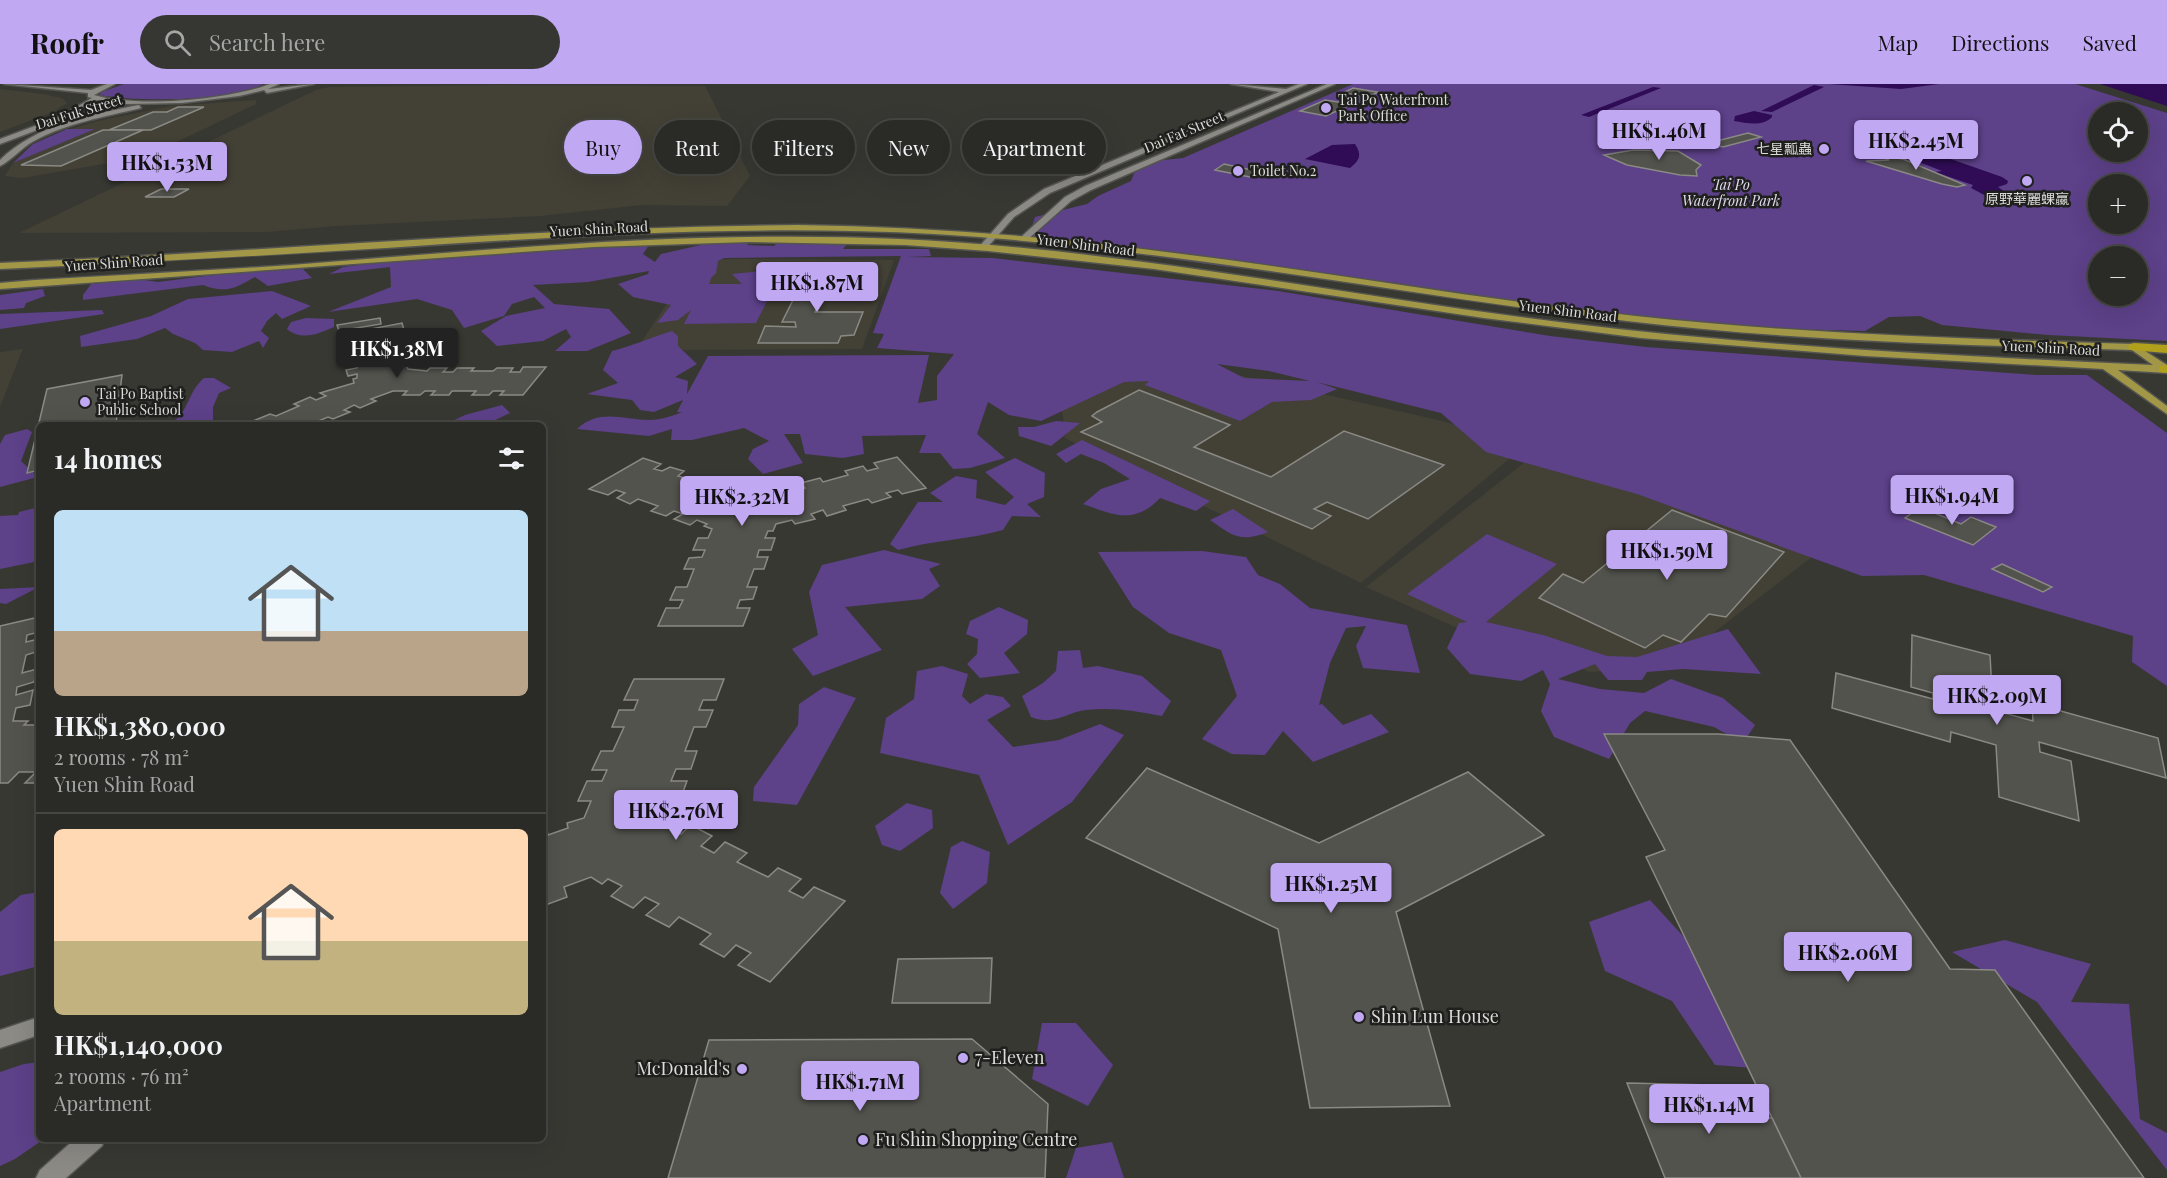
<!DOCTYPE html>
<html lang="en">
<head>
<meta charset="utf-8">
<style>
  :root { --surface:#2a2a26; --page:#363632; --text:#f1f3f6; --muted:#a5a7a7; --line:#464643; --accent:#c1a8f3 }
  body { margin:0; font-family:"Playfair Display","Noto Sans TC",serif; background:var(--page); color:var(--text); height:100vh; display:flex; flex-direction:column; font-size:22px; white-space:nowrap }
  * { box-sizing:border-box; margin:0 }
  p { font-size:20px; color:var(--muted) }
  .icon { flex:none; width:33px; height:33px; fill:none; stroke:currentColor; stroke-width:2; stroke-linecap:round; stroke-linejoin:round }
  .map { position:relative; flex:1; overflow:hidden }
  .panel { position:absolute; left:36px; top:338px; width:510px; height:720px; display:flex; flex-direction:column; background:var(--surface); border-radius:9px; box-shadow:0 6px 24px #0002,0 0 0 2px var(--line) }
  .panel>* { flex:none }
  .top-card { position:absolute; left:564px; top:36px; width:570px; height:54px; display:flex; gap:12px }
  .buttons { position:absolute; left:2088px; top:18px; display:grid; gap:12px }
  .buttons a { display:grid; place-items:center; width:60px; height:60px; border-radius:50%; background:var(--surface); box-shadow:0 6px 24px #0002,0 0 0 2px var(--line); font-size:30px }
  .price { position:absolute; translate:-50% -51px; padding:0 14px; border-radius:6px; background:var(--accent); color:#111; font-size:20px; line-height:39px; filter:drop-shadow(0 2px 3px #0008) }
  .price::after { content:''; position:absolute; left:50%; top:36px; width:18px; height:14px; margin-left:-9px; background:inherit; clip-path:polygon(0 0,100% 0,50% 100%) }
  .price.on { background:#222; color:#fff }
  ul { padding:0; list-style:none }
  li { display:grid; align-content:center; gap:12px; height:318px; padding:0 18px }
  li+li { border-top:2px solid var(--line) }
  li span { display:grid; place-items:center; height:186px; border-radius:9px; color:#555 }
  li>.icon { margin-inline-start:auto }
  span .icon { width:108px; height:108px; fill:#fffc; stroke-width:1 }
  li b { font-size:26px }
  h2 { display:flex; justify-content:space-between; align-items:center; height:72px; padding:0 18px; font-size:26px }
  .chip { padding:0 21px; border-radius:27px; background:var(--surface); box-shadow:0 6px 24px #0002,0 0 0 2px var(--line); font-size:21px; line-height:54px }
  .chip.on { background:var(--accent); color:#111 }
  header { display:flex; align-items:center; gap:36px; box-sizing:border-box; height:84px; padding:0 30px; background:var(--accent); color:#111 }
  header strong { font-size:28px }
  nav { display:flex; gap:33px; margin-inline-start:auto; font-size:21px }
  .search { width:420px; height:54px; background:var(--page); display:flex; align-items:center; gap:15px; box-sizing:border-box; padding:0 21px; border-radius:33px; color:var(--muted); font-size:22px }
  .map>svg:first-child { display:block }
  .built { fill:#434136 }
  .green { fill:#5d4189; fill-rule:evenodd }
  .water { fill:#2f0c55 }
  .building { fill:#53534e; stroke:#8a8984; stroke-width:1.5 }
  .lines { fill:none; stroke-linecap:round; stroke-linejoin:round }
  .minor-casing { stroke:#545450; stroke-width:3 }
  .major-casing { stroke:#545450; stroke-width:3 }
  .highway-casing { stroke:#545450; stroke-width:3 }
  .minor { fill:#8b8a85; fill-rule:evenodd }
  .major { fill:#a19746; fill-rule:evenodd }
  .highway { fill:#b0a01c; fill-rule:evenodd }
  .poi-dot { fill:#c1a8f3; stroke:#1f1f1d; stroke-width:2 }
  .labels { text-anchor:middle; stroke-width:5; stroke-linejoin:round; paint-order:stroke }
  .far-poi-label { font-size:14px; fill:#dcdcd9; stroke:#1f1f1d; text-anchor:start }
  .far-street-label { font-size:14px; fill:#dcdcd9; stroke:#1f1f1d }
  .far-park-label { font-size:14px; font-style:italic; fill:#e1dbf0; stroke:#1f1f1d }
  .near-poi-label { font-size:18px; fill:#dcdcd9; stroke:#1f1f1d; text-anchor:start }
</style>
</head>
<body>
<header>
<strong>Roofr</strong>
<div class="search"><svg class="icon" aria-label="search" viewBox="0 0 24 24"><circle cx="10" cy="10" r="6"/><path d="M15 15l6 6"/></svg>Search here</div>
<nav><a>Map</a><a>Directions</a><a>Saved</a></nav>
</header>
<div class="map">
<svg width="2167" height="1094" viewBox="0 0 2167 1094">
  <rect width="100%" height="100%" fill="#383833"/>
  <g class="built">
    <polygon points="495,1 705,2 750,92 727,122 642,121 540,132 336,142 267,148 19,149 316,6 329,3"/>
    <polygon points="0,5 43,10 62,14 67,19 53,28 0,48"/>
    <polygon points="256,16 256,20 160,66 132,75 22,94 5,92 13,79 93,45 70,45 98,37 171,22"/>
    <polygon points="745,175 894,176 862,265 636,266 696,176"/>
    <polygon points="23,265 21,269 0,323 0,268"/>
    <polygon points="1057,271 1224,288 1434,335 1527,360 1361,499 1065,354"/>
    <polygon points="1543,364 1830,459 1690,567 1637,585 1589,588 1531,559 1491,559 1366,503"/>
  </g>
  <g class="green">
    <path d="M124 0H263C232 18 136 18 100 11L101 8Z"/>
    <path d="M1353 0H2075L2167 29V257L2048 251 1942 241 1920 232 1889 233 1865 247 1718 243 1615 237 1358 194 1229 183 1028 155 1035 133 1087 120 1098 112 1131 97 1135 87 1155 77 1183 74ZM2098 28H2138V68H2098ZM2098 100H2138V140H2098ZM2098 172H2138V212H2098Z"/>
    <polygon points="67,45 95,45 13,79 33,60"/>
    <path d="M755 153 747 161 774 162 782 153H838L849 158 843 165H929L931 172 907 173 993 174 1278 207 1550 252 1646 263 2036 291H2087L2167 349V602L2132 578 2133 552 1924 491 1862 492 1637 410 1486 368 1441 329 1317 298 1337 305 1311 316 1272 318 1240 337 1145 301 1149 297 1124 298 1041 337 1009 331 988 318 977 350 1005 374 970 384 953 385 940 369H919L926 351 862 352 864 370 843 374 805 370 800 350H784L803 379 763 390 748 375 753 365 769 357 744 344 692 356H671L672 345 649 352 577 345C600 324 622 336 650 336 660 336 673 332 682 328H677L683 316 654 328 640 326 632 316 587 310 618 299 603 286 612 267C633 262 651 253 672 247L678 252V262L697 280 675 293 688 297 687 310 708 272 929 271 918 319 937 316V292L954 270 877 264 884 250 873 249 901 172 724 174 718 177 716 189 711 194 709 200H742L732 190 790 184V198L775 201 756 239 684 240 691 226 678 236 657 239 671 221 633 213 618 200 648 190 649 187 588 198 533 201 554 220 609 225 631 249 587 267H555L571 253 566 245 543 257 497 262 481 247 506 232 545 224 534 213 512 220 504 232 464 244 452 226 417 215 328 228 391 203 390 183 329 190 343 183 397 176 651 158 643 170 655 178 661 170 714 158ZM1217 280 1269 287 1310 297 1244 294Z"/>
    <path d="M295 185H303L312 194 268 202 255 193C236 204 225 210 203 201L83 216V211L91 200 138 195 158 198 237 188Z"/>
    <polygon points="43,205 45,212 26,219 24,224 0,226 0,211"/>
    <polygon points="272,207 311,222 282,235 276,229 267,237 261,247 269,254 263,264 259,257 232,268 203,266 195,259 173,250 165,244 137,255 81,263 80,252 151,232 188,215"/>
    <polygon points="102,226 104,230 0,245 0,230"/>
    <path d="M306 234 334 235V243C319 250 301 257 287 245L291 238Z"/>
    <path d="M204 294H214L231 304 219 309 213 323V337L205 340H171C190 326 187 309 204 294Z"/>
    <polygon points="502,321 510,329 487,340 446,340 465,331"/>
    <polygon points="1056,337 1080,339 1051,362 1019,352 1018,343 1034,343"/>
    <polygon points="27,345 32,348 21,377 38,393 0,403 0,360 5,351"/>
    <path d="M1082 356 1210 417 1196 427 1160 414C1135 441 1113 431 1083 420L1101 405 1130 395 1104 379 1081 370 1066 379 1056 370Z"/>
    <path d="M1015 374 1045 389 1044 413 1027 420 1041 433 1012 432 1003 446C968 456 933 456 898 466L890 460 918 418H943L930 409 956 392 977 396 976 414 1005 421 1014 413 985 388Z"/>
    <polygon points="39,423 39,477 0,485 0,432 18,431 19,428"/>
    <path d="M1233 425 1268 448C1240 459 1233 452 1210 436Z"/>
    <polygon points="1487,450 1557,480 1486,538 1543,551 1607,572 1637,573 1728,545 1761,590 1683,585 1647,588 1642,596 1608,596 1595,580 1558,595 1600,605 1644,609 1671,595 1723,614 1755,641 1743,659 1714,643 1645,627 1630,639 1609,675 1554,653 1541,627 1550,600 1543,586 1521,597 1470,590 1447,564 1459,539 1467,538 1407,510"/>
    <polygon points="884,466 941,480 929,485 940,502 922,515 845,523 882,566 813,592 792,565 818,551 809,508 822,481"/>
    <polygon points="1202,467 1246,473 1258,491 1280,500 1310,524 1407,541 1420,589 1363,584 1356,562 1366,542 1346,544 1330,579 1319,621 1322,620 1343,641 1371,630 1389,648 1313,678 1283,647 1265,671 1232,670 1202,655 1237,612 1221,566 1169,549 1133,523 1098,468"/>
    <polygon points="39,503 6,520 0,519 0,505"/>
    <polygon points="999,523 1028,536 1027,550 1004,569 1020,589 980,594 967,580 977,570 978,555 966,550 970,537"/>
    <path d="M1080 566 1083 584 1098 582 1142 592 1171 617 1162 632C1136 627 1113 623 1086 626 1064 629 1055 642 1031 633L1022 612 1043 599 1056 587 1058 567Z"/>
    <polygon points="942,582 968,590 962,612 970,620 986,610 1003,613 1011,622 987,636 1013,663 1059,656 1100,640 1124,651 1072,718 1008,761 979,691 880,669 886,634 914,615 917,587"/>
    <polygon points="824,603 856,614 797,721 753,717 754,703 798,641 799,620"/>
    <polygon points="907,719 932,726 933,744 900,767 882,761 875,742"/>
    <polygon points="962,757 990,768 987,799 953,825 940,809 951,763"/>
    <polygon points="39,808 39,882 0,892 0,828 21,811"/>
    <polygon points="1650,816 1716,888 1768,985 1715,981 1672,917 1605,887 1589,838"/>
    <polygon points="2005,856 2091,880 2071,918 2129,920 2140,1035 2167,1049 2167,1086 2037,918 1952,868"/>
    <polygon points="1042,939 1076,939 1113,981 1088,1022 1032,995"/>
    <polygon points="39,978 39,1054 44,1055 15,1075 0,1082 0,988 24,980"/>
    <polygon points="1112,1058 1124,1094 1066,1094 1076,1064"/>
  </g>
  <g class="water">
    <polygon points="1829,0 1939,0 1901,5"/>
    <polygon points="2100,0 2167,0 2167,22"/>
    <polygon points="1814,1 1824,3 1772,28 1761,27"/>
    <polygon points="1653,3 1661,4 1589,33 1581,31"/>
    <path d="M1754 27 1772 31V33C1762 43 1747 39 1734 37L1735 32Z"/>
    <path d="M1355 60C1362 71 1360 76 1350 84L1305 75 1332 61Z"/>
    <polygon points="1923,69 1945,73 2002,93 2008,97 2007,100 1998,103 2015,115 2034,119 2033,121 1992,115 1971,104 1973,101 1935,88 1942,87 1919,78 1921,75 1915,71"/>
  </g>
  <g class="building">
    <polygon points="1353,4 1378,8 1368,13 1343,9"/>
    <polygon points="1325,16 1352,20 1326,32 1300,27"/>
    <polygon points="178,23 204,23 151,46 109,46 153,28 167,28"/>
    <polygon points="103,46 143,46 61,82 21,81"/>
    <polygon points="1748,49 1761,53 1723,63 1709,59"/>
    <polygon points="1633,66 1678,67 1701,81 1696,86 1697,92 1680,91 1627,81 1604,71"/>
    <polygon points="1880,72 1903,75 1965,101 1957,103 1942,100 1866,77 1889,76"/>
    <polygon points="1224,80 1261,88 1250,93 1215,86"/>
    <polygon points="161,105 189,105 174,113 145,113"/>
    <polygon points="806,190 876,190 872,200 827,201 815,228 863,228 854,251 841,252 838,259 758,259 765,242 796,243 795,238 782,238"/>
    <polygon points="380,234 381,240 339,247 337,241"/>
    <polygon points="402,239 404,246 395,248 396,251 405,250 407,255 399,257 402,265 410,263 412,269 402,271 403,275 413,273 415,279 406,280 408,285 427,287 430,284 447,284 443,288 453,288 457,284 474,284 471,287 493,287 497,284 513,284 510,288 520,288 523,283 546,283 523,311 500,311 504,307 493,307 489,311 472,311 476,307 452,307 449,311 431,311 435,307 425,307 420,311 403,311 407,307 393,307 371,315 376,317 360,324 354,321 344,326 350,328 333,335 328,333 311,340 257,340 259,339 253,337 270,330 276,332 299,322 294,320 310,313 316,316 326,312 320,309 354,299 353,295 357,294 357,290 348,292 346,286 357,284 356,280 346,282 344,276 353,274 351,266 342,268 341,262 351,260 350,256 341,258 339,251"/>
    <polygon points="122,291 116,340 39,340 39,386 27,389 47,305"/>
    <polygon points="1139,306 1230,341 1194,363 1271,393 1344,347 1444,381 1368,435 1327,418 1314,425 1331,432 1312,445 1081,348 1102,338 1092,332 1097,328"/>
    <polygon points="897,373 926,404 902,410 898,406 886,409 891,413 872,419 868,415 843,422 846,426 827,432 823,426 811,430 815,435 795,440 792,436 776,440 773,447 768,447 765,454 775,454 771,466 759,466 757,473 768,473 764,485 754,485 747,503 757,503 753,515 740,516 737,524 750,524 743,542 658,542 666,524 679,524 683,516 670,516 676,503 687,503 694,485 684,485 689,474 702,473 705,466 693,466 698,454 708,454 712,445 704,442 707,440 697,436 690,441 674,435 683,430 674,427 666,432 651,427 658,422 638,415 630,420 617,414 625,409 616,406 608,411 589,405 643,374 661,380 654,385 662,387 670,383 684,387 678,392 697,398 704,394 718,399 711,404 720,407 727,402 742,407 735,411 748,415 759,412 761,415 774,411 771,407 790,402 793,407 805,404 801,399 820,394 823,398 848,391 845,387 863,382 867,387 878,384 874,379"/>
    <polygon points="1920,423 1961,440 1971,433 1996,443 1973,461 1905,434"/>
    <polygon points="1672,426 1784,468 1726,533 1709,530 1681,558 1663,551 1645,564 1539,514 1563,490 1583,499"/>
    <polygon points="2002,480 2052,503 2043,508 1992,485"/>
    <polygon points="39,533 39,548 27,551 26,558 39,555 39,567 26,571 22,589 37,585 34,598 17,603 16,611 33,606 30,621 16,624 13,637 28,637 24,641 39,641 39,699 25,699 36,688 19,688 8,699 0,699 0,542"/>
    <polygon points="1912,551 1990,571 1993,626 2033,637 2032,619 2158,654 2166,694 2039,658 2040,668 2071,677 2079,737 1999,713 1996,661 1951,648 1950,658 1832,624 1836,589 1933,615 1933,609 1911,603"/>
    <polygon points="634,595 724,595 716,616 703,616 699,626 713,626 706,643 694,643 685,667 697,667 691,685 676,685 671,697 687,697 680,716 666,716 662,730 668,730 664,742 681,750 691,741 712,752 701,762 714,769 725,758 747,769 737,778 768,793 778,784 801,795 789,807 803,814 814,803 845,817 770,898 738,881 751,869 736,861 724,873 700,860 711,850 679,833 669,843 646,831 659,820 645,813 633,824 611,812 622,802 608,795 602,800 591,793 564,803 567,813 543,822 543,743 546,742 548,751 568,744 567,739 584,734 591,717 578,717 587,697 602,697 607,686 592,686 601,667 613,667 624,643 612,643 619,626 634,626 638,616 624,616"/>
    <polygon points="1604,650 1718,650 1790,656 1950,885 1995,886 2144,1094 1801,1094 1646,773 1665,766"/>
    <polygon points="1147,684 1319,759 1468,688 1544,751 1396,828 1450,1022 1310,1024 1278,845 1086,754"/>
    <polygon points="992,874 990,919 892,919 898,875"/>
    <polygon points="972,955 1048,1020 1045,1094 668,1094 709,956"/>
    <polygon points="1627,999 1711,1001 1751,1034 1772,1034 1801,1094 1665,1094"/>
  </g>
  <g class="lines">
    <g class="minor-casing">
      <g id="minor">
        <path d="M4 0 91 6 107 0H115L94 11C137 24 228 16 270 0H279L268 5 314 0 267 9 264 6 239 12 182 19 126 20 97 16 64 36 0 60V55L59 33 92 14 88 13V9Z"/>
        <polygon points="1231,0 1286,5 1299,0 1307,0 1050,109 1014,133 985,166 978,164 1008,130 1044,105 1279,8"/>
        <polygon points="1327,0 1335,0 1091,106 1071,117 1027,156 1020,154 1065,113 1085,102"/>
        <path d="M139 21 141 24C104 33 67 39 34 57 21 64 12 76 0 82V76C37 40 90 31 139 21Z"/>
        <polygon points="39,933 39,951 0,964 0,946"/>
        <polygon points="76,1054 105,1054 102,1062 66,1094 36,1094 40,1086"/>
      </g>
    </g>
    <g class="major-casing">
      <path id="major" d="M798 141C924 143 1049 152 1174 169 1328 188 1481 216 1636 232 1801 250 1968 255 2134 260L2167 281V289L2118 286 2167 322V330L2103 285 1865 272 1641 254 1484 234 1154 185 988 167 905 161 749 158 594 163 0 205V199L35 196C121 191 206 187 291 181 494 165 696 146 899 155 1124 165 1345 212 1567 239 1762 263 1958 272 2153 281L2132 266C1963 261 1794 257 1627 237 1396 210 1167 164 934 150 751 140 569 152 386 164 258 172 129 179 0 185V179C266 168 531 143 798 141Z"/>
    </g>
    <g class="highway-casing">
      <g id="highway">
        <polygon points="2134,259 2167,261 2167,269 2130,266 2128,263 2130,260"/>
        <polygon points="2167,281 2167,289 2160,288 2159,285 2160,282"/>
      </g>
    </g>
    <use href="#minor" class="minor"/>
    <use href="#major" class="major"/>
    <use href="#highway" class="highway"/>
  </g>
  <g class="poi-dot">
    <circle cx="1326" cy="24" r="6"/>
    <circle cx="1824" cy="65" r="6"/>
    <circle cx="1238" cy="87" r="6"/>
    <circle cx="2027" cy="97" r="6"/>
    <circle cx="85" cy="318" r="6"/>
    <circle cx="1359" cy="933" r="6"/>
    <circle cx="963" cy="974" r="6"/>
    <circle cx="742" cy="985" r="6"/>
    <circle cx="863" cy="1056" r="6"/>
  </g>
  <g class="labels">
    <g class="far-poi-label">
      <text x="1338" y="21">Tai Po Waterfront<tspan x="1338" dy="16">Park Office</tspan></text>
      <text x="1812" y="70" text-anchor="end">七星瓢蟲</text>
      <text x="1250" y="92">Toilet No.2</text>
      <text x="2027" y="120" text-anchor="middle">原野華麗蜾蠃</text>
      <text x="97" y="315">Tai Po Baptist<tspan x="97" dy="16">Public School</tspan></text>
    </g>
    <g class="far-street-label">
      <text transform="translate(79 28) rotate(-17)" y="5">Dai Fuk Street</text>
      <text transform="translate(1184 48) rotate(-23)" y="5">Dai Fat Street</text>
      <text transform="translate(599 145) rotate(-3)" y="5">Yuen Shin Road</text>
      <text transform="translate(1086 161) rotate(7)" y="5">Yuen Shin Road</text>
      <text transform="translate(114 179) rotate(-4)" y="5">Yuen Shin Road</text>
      <text transform="translate(1568 227) rotate(7)" y="5">Yuen Shin Road</text>
      <text transform="translate(2051 264) rotate(3)" y="5">Yuen Shin Road</text>
    </g>
    <g class="far-park-label">
      <text x="1731" y="106">Tai Po<tspan x="1731" dy="16">Waterfront Park</tspan></text>
    </g>
    <g class="near-poi-label">
      <text x="1371" y="939">Shin Lun House</text>
      <text x="975" y="980">7-Eleven</text>
      <text x="730" y="991" text-anchor="end">McDonald's</text>
      <text x="875" y="1062">Fu Shin Shopping Centre</text>
    </g>
  </g>
</svg>
<div class="buttons">
<a><svg class="icon" aria-label="locate" viewBox="0 0 24 24"><circle cx="12" cy="12" r="6"/><path d="M12 2v4M12 18v4M2 12h4M18 12h4"/></svg></a>
<a>+</a>
<a>−</a>
</div>
<b class="price" style="left:1659px;top:77px">HK$1.46M</b>
<b class="price" style="left:1916px;top:87px">HK$2.45M</b>
<b class="price" style="left:167px;top:109px">HK$1.53M</b>
<b class="price" style="left:817px;top:229px">HK$1.87M</b>
<b class="price on" style="left:397px;top:295px">HK$1.38M</b>
<b class="price" style="left:1952px;top:442px">HK$1.94M</b>
<b class="price" style="left:742px;top:443px">HK$2.32M</b>
<b class="price" style="left:1667px;top:497px">HK$1.59M</b>
<b class="price" style="left:1997px;top:642px">HK$2.09M</b>
<b class="price" style="left:676px;top:757px">HK$2.76M</b>
<b class="price" style="left:1331px;top:830px">HK$1.25M</b>
<b class="price" style="left:1848px;top:899px">HK$2.06M</b>
<b class="price" style="left:860px;top:1028px">HK$1.71M</b>
<b class="price" style="left:1709px;top:1051px">HK$1.14M</b>
<div class="top-card">
<a class="chip on">Buy</a>
<a class="chip">Rent</a>
<a class="chip">Filters</a>
<a class="chip">New</a>
<a class="chip">Apartment</a>
</div>
<section class="panel">
<h2>14 homes<svg class="icon" aria-label="filters" viewBox="0 0 24 24"><path d="M4 7h16M4 17h16"/><circle cx="9" cy="7" r="2"/><circle cx="15" cy="17" r="2"/></svg></h2>
<ul>
<li><span style="background:linear-gradient(#bfe0f5 65%,#b9a48a 0)"><svg class="icon" aria-label="home" viewBox="0 0 24 24"><path d="M3 11l9-7 9 7M6 9v11h12V9"/></svg></span><div><b>HK$1,380,000</b><p>2 rooms · 78 m²</p><p>Yuen Shin Road</p></div></li>
<li><span style="background:linear-gradient(#ffd9b3 60%,#c2b280 0)"><svg class="icon" aria-label="home" viewBox="0 0 24 24"><path d="M3 11l9-7 9 7M6 9v11h12V9"/></svg></span><div><b>HK$1,140,000</b><p>2 rooms · 76 m²</p><p>Apartment</p></div></li>
</ul>
</section>
</div>
</body>
</html>
